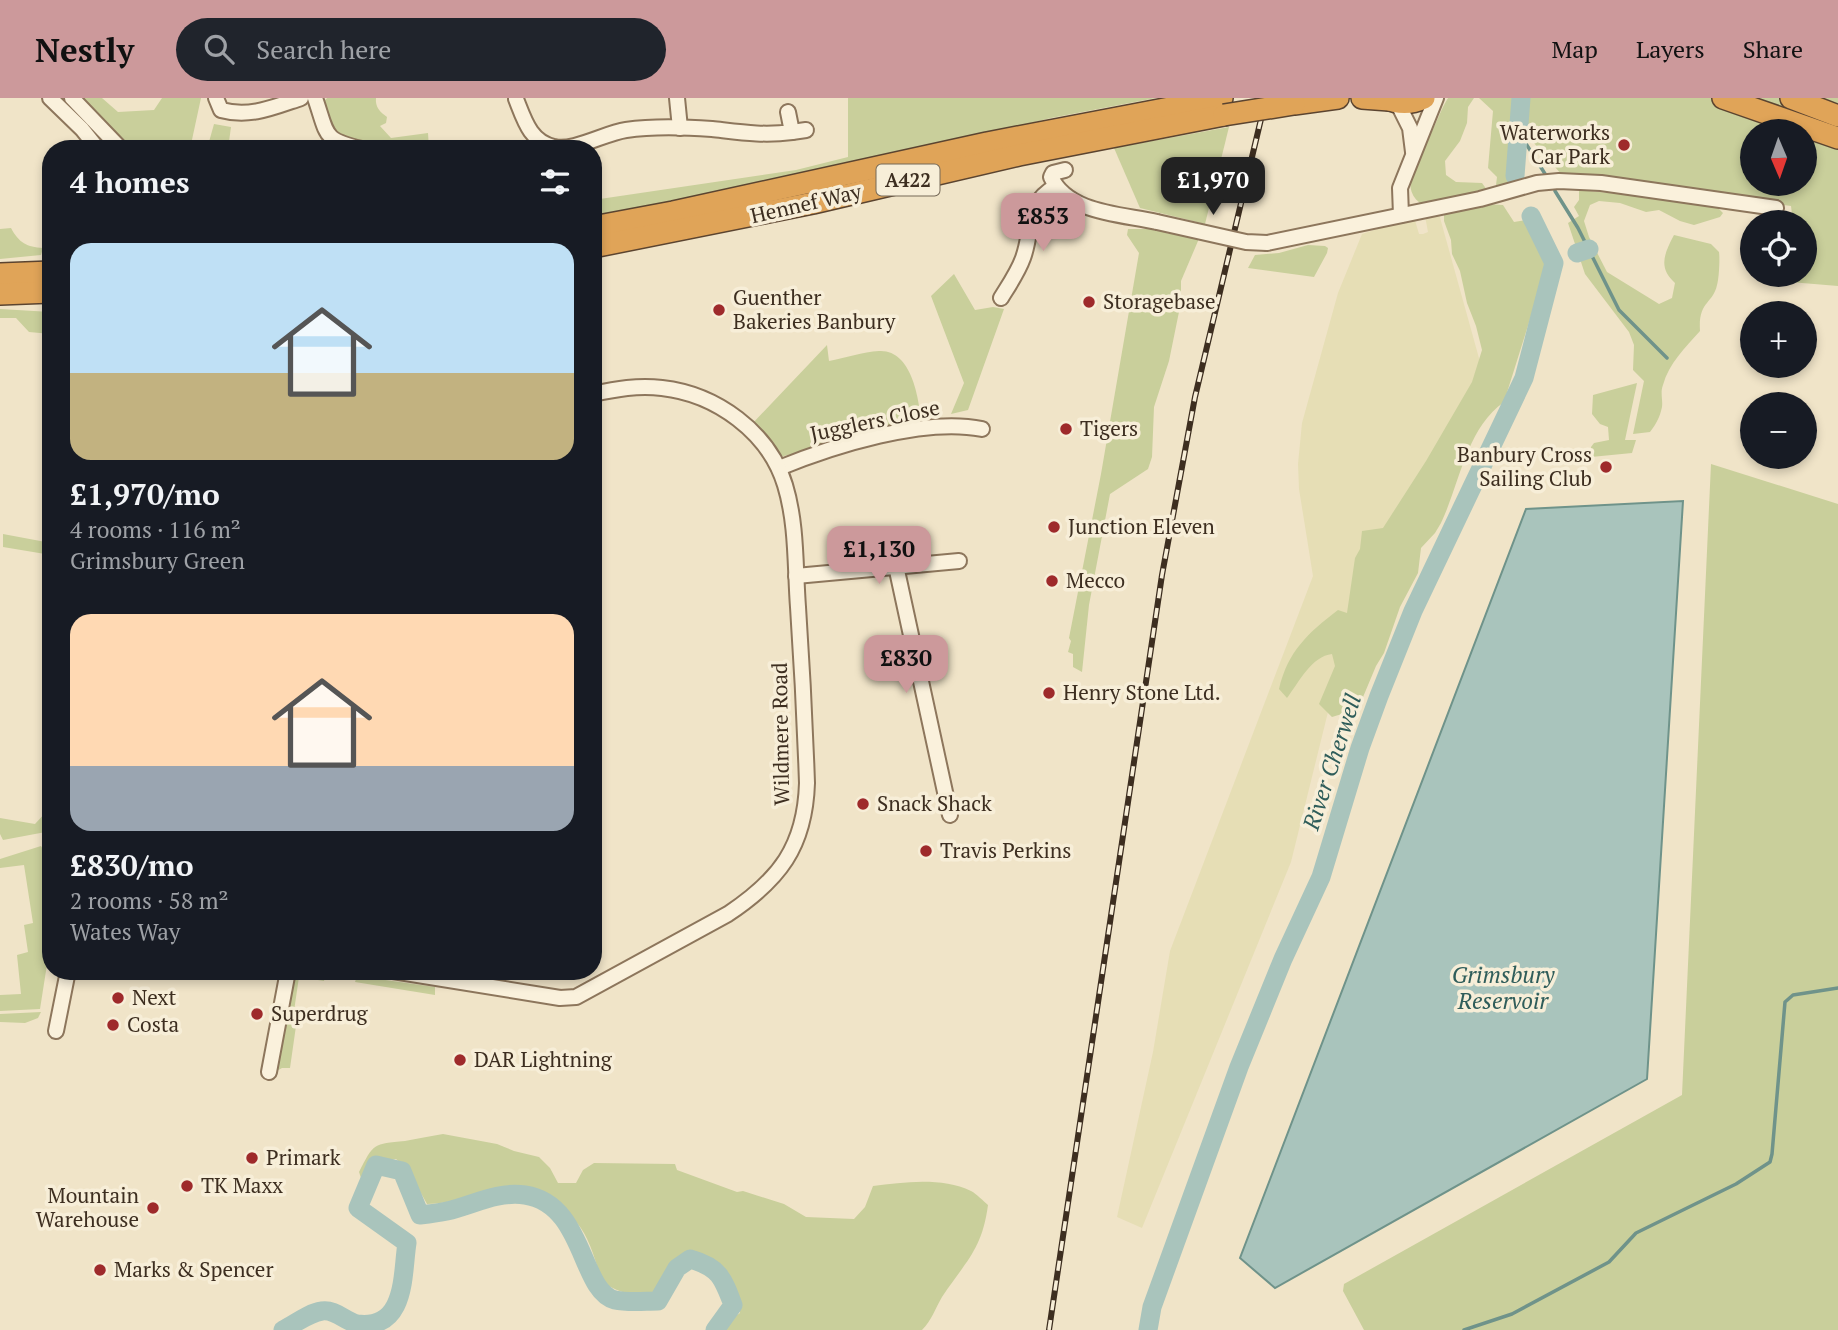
<!DOCTYPE html>
<html lang="en">
<head>
<meta charset="utf-8">
<style>
  :root { --surface:#171b24; --page:#20242c; --text:#f1f3f6; --muted:#9ea1a6; --accent:#cc999b }
  body { margin:0; font-family:"PT Serif",serif; background:var(--page); color:var(--text); height:100vh; display:flex; flex-direction:column; font-size:26px; white-space:nowrap }
  * { box-sizing:border-box; margin:0 }
  p { font-size:23px; color:var(--muted) }
  .icon { flex:none; width:38px; height:38px; fill:none; stroke:currentColor; stroke-width:2; stroke-linecap:round; stroke-linejoin:round }
  .map { position:relative; flex:1; overflow:hidden }
  .panel { position:absolute; left:42px; top:42px; width:560px; height:840px; display:flex; flex-direction:column; background:var(--surface); border-radius:28px; box-shadow:0 4px 10px #0003 }
  .panel>* { flex:none }
  .needle { width:46px; rotate:178deg }
  .tools { position:absolute; left:1740px; top:21px; display:grid; gap:14px }
  .tools a { display:grid; place-items:center; width:77px; height:77px; border-radius:50%; background:var(--surface); box-shadow:0 4px 10px #0003; font-size:35px }
  .price { position:absolute; translate:-50% -60px; padding:0 16px; border-radius:14px; background:var(--accent); color:#111; font-size:23px; line-height:46px; filter:drop-shadow(0 2px 4px #0008) }
  .price::after { content:''; position:absolute; left:50%; top:42px; width:21px; height:16px; margin-left:-10px; background:inherit; clip-path:polygon(0 0,100% 0,50% 100%) }
  .price.active { background:#222; color:#fff }
  ul { padding:0; list-style:none }
  li { display:grid; align-content:center; gap:14px; height:371px; padding:0 28px }
  li span { display:grid; place-items:center; height:217px; border-radius:21px; color:#555 }
  li>.icon { margin-inline-start:auto }
  span .icon { width:126px; height:126px; fill:#fffc; stroke-width:1 }
  li b { font-size:30px }
  h2 { display:flex; justify-content:space-between; align-items:center; height:84px; padding:0 28px; font-size:30px }
  header { display:flex; align-items:center; gap:42px; box-sizing:border-box; height:98px; padding:0 35px; background:var(--accent); color:#111 }
  header strong { font-size:33px }
  nav { display:flex; gap:38px; margin-inline-start:auto; font-size:24px }
  .search { width:490px; height:63px; background:var(--page); display:flex; align-items:center; gap:18px; box-sizing:border-box; padding:0 24px; border-radius:38px; color:var(--muted); font-size:26px }
  .map>svg:first-child { display:block }
  .farmland { fill:#e6deb5 }
  .green { fill:#c9cf9b; fill-rule:evenodd }
  .water { fill:#a9c4bc; stroke:#6f938a; stroke-width:2 }
  .lines { fill:none; stroke-linecap:round; stroke-linejoin:round }
  .stream { stroke:#6f938a; stroke-width:3.5 }
  .river { stroke:#a9c4bc; stroke-width:19 }
  .minor-casing { stroke:#8d765c; stroke-width:18 }
  .highway-casing { stroke:#5b4430; stroke-width:24 }
  .minor { stroke:#faf1dc; stroke-width:14 }
  .highway { stroke:#e0a458; stroke-width:21 }
  .rail-casing { stroke:#3d2e20; stroke-width:6 }
  .rail { stroke:#f7eed8; stroke-width:3.5; stroke-dasharray:10; stroke-linecap:butt }
  .minor-bridge-casing { stroke:#8d765c; stroke-width:18; stroke-linecap:butt }
  .highway-bridge-casing { stroke:#5b4430; stroke-width:24; stroke-linecap:butt }
  .minor-bridge { stroke:#faf1dc; stroke-width:14 }
  .highway-bridge { stroke:#e0a458; stroke-width:21 }
  .poi-dot { fill:#9e2a2b; stroke:#f7eed8; stroke-width:2.5 }
  .labels { text-anchor:middle; stroke-width:7; stroke-linejoin:round; paint-order:stroke }
  .shield { fill:#f7eed8; stroke:#756857; stroke-width:2 }
  .shield-label { font-size:19px; font-weight:bold; fill:#3d2e20 }
  .poi-label { font-size:21px; fill:#3d2e20; stroke:#f7eed8; text-anchor:start }
  .street-label { font-size:21px; fill:#3d2e20; stroke:#f7eed8 }
  .water-label { font-size:23px; font-style:italic; fill:#2f5d5a; stroke:#f7eed8 }
</style>
</head>
<body>
<header>
<strong>Nestly</strong>
<div class="search"><svg class="icon" aria-label="search" viewBox="0 0 24 24"><circle cx="10" cy="10" r="6"/><path d="M15 15l6 6"/></svg>Search here</div>
<nav><a>Map</a><a>Layers</a><a>Share</a></nav>
</header>
<div class="map">
<svg width="1838" height="1232" viewBox="0 0 1838 1232">
  <rect width="100%" height="100%" fill="#f0e4c8"/>
  <polygon class="farmland" points="1439,116 1482,271 1328,614 1291,764 1142,1130 1117,1119 1153,954 1170,853 1313,478 1299,391 1298,366 1302,325 1338,195 1362,136 1414,119 1419,136 1423,136 1428,134 1425,118"/>
  <g class="green">
    <polygon points="79,0 102,0 118,14 154,12 162,0 201,0 190,51 131,51 109,26"/>
    <path d="M327 0H376C375 9 380 14 387 19L386 25 380 28 391 40 428 35 429 50 432 51C406 51 367 51 343 39 334 35 325 18 320 8Z"/>
    <polygon points="848,0 1156,0 1051,20 792,82 593,122 593,102 796,72 848,59"/>
    <path d="M1448 0H1474L1468 9 1467 25 1460 43 1445 63 1446 77 1456 84 1482 85 1487 92 1433 104 1420 105C1397 87 1421 55 1431 35 1437 24 1441 11 1448 0Z"/>
    <path d="M1479 0H1517C1517 13 1513 79 1510 86L1496 87 1497 79 1488 70 1493 13Z"/>
    <path d="M1529 0H1838V188L1777 183V177H1804V124H1793L1791 108 1562 77 1526 36ZM1752 33H1804V86H1752Z"/>
    <polygon points="214,26 231,29 228,51 207,51"/>
    <polygon points="1229,29 1205,126 1140,110 1114,50"/>
    <path d="M1579 92 1690 103 1717 109 1723 115 1720 119 1694 127 1680 123 1659 112 1646 114 1620 105 1599 103 1590 107 1584 123 1589 139 1607 174 1659 206 1672 200 1675 185C1658 170 1664 156 1674 137L1711 146 1719 154C1720 160 1719 181 1717 187 1713 206 1698 203 1700 233 1685 250 1669 265 1663 287 1660 295 1663 301 1662 309 1660 319 1656 326 1650 334L1633 336 1644 283 1633 272 1634 247 1629 234 1585 176 1568 125 1579 118 1574 109 1579 102Z"/>
    <path d="M1484 106 1503 107 1514 124 1526 122 1548 164 1504 304C1466 331 1460 385 1441 425L1435 435 1421 450 1418 475 1400 509 1384 555 1376 568 1358 611 1332 619 1319 606 1335 568 1332 556C1312 558 1299 584 1287 600L1279 591C1288 553 1308 535 1338 512L1347 515 1355 460 1360 451 1362 433 1383 430 1426 363 1472 284 1482 252 1476 228 1467 205 1460 173 1452 156 1451 142 1444 123V113Z"/>
    <path d="M11 130C19 145 27 149 43 150L41 157 0 161V131Z"/>
    <polygon points="1128,131 1158,131 1166,135 1198,140 1198,143 1181,183 1181,204 1169,263 1154,309 1152,359 1148,371 1110,396 1089,507 1082,574 1073,569 1073,556 1068,554 1071,543 1069,540 1101,376 1139,155 1127,137"/>
    <polygon points="1308,147 1325,148 1328,150 1327,155 1314,179 1248,170 1255,157 1279,155"/>
    <polygon points="954,176 975,212 993,209 1004,211 968,312 951,316 964,285 931,198"/>
    <polygon points="0,211 51,214 51,236 29,234 16,220 0,220"/>
    <path d="M827 247 829 263C845 260 863 254 879 253 911 251 919 299 921 323L780 359 752 326Z"/>
    <polygon points="1637,285 1625,342 1636,342 1632,355 1591,359 1591,349 1594,345 1609,342 1608,329 1600,326 1592,316 1593,297"/>
    <polygon points="1711,366 1838,406 1838,1232 1364,1232 1343,1193 1344,1186 1682,997"/>
    <polygon points="3,436 51,445 51,457 3,449"/>
    <polygon points="51,687 51,733 3,742 0,736 0,720 35,726 47,713"/>
    <polygon points="41,748 49,762 51,761 51,841 40,911 0,913 0,897 21,896 17,857 28,854 24,827 33,825 24,767 0,770 0,761"/>
    <polygon points="292,873 326,873 324,883 299,879 294,913 298,914 290,970 282,970 275,974"/>
    <polygon points="357,878 435,889 435,897 355,884"/>
    <polygon points="41,914 38,920 25,925 0,924 0,916"/>
    <path d="M443 1036 497 1046 514 1053 539 1059 550 1070 558 1085H576L583 1072 594 1065 675 1066 677 1072 737 1094 743 1093 784 1106 806 1119 854 1121 865 1109 873 1088C904 1084 942 1079 971 1093 977 1096 983 1103 988 1107 982 1152 966 1163 942 1199 935 1211 932 1222 922 1232H719L725 1225 740 1215C738 1196 713 1150 688 1160 673 1165 664 1184 656 1197 638 1201 617 1194 602 1184 596 1165 590 1140 577 1125 557 1102 524 1088 495 1093 471 1096 451 1106 427 1106L408 1072 396 1061 372 1066 362 1083 359 1074C374 1045 373 1046 405 1043 417 1041 430 1038 443 1036Z"/>
  </g>
  <polygon class="water" points="1683,403 1647,981 1275,1190 1240,1160 1526,411"/>
  <g class="lines">
    <g class="stream">
      <polyline points="1518,33 1547,79"/>
      <polyline points="1555,93 1578,130 1619,212 1667,260"/>
      <polyline points="1464,1232 1512,1216 1609,1164 1636,1135 1736,1086 1770,1064 1772,1056 1785,904 1793,897 1838,890"/>
    </g>
    <g class="river">
      <polyline points="1515,78 1521,0"/>
      <polyline points="1577,155 1589,151"/>
      <path d="M283 1232C295 1226 308 1215 322 1213 335 1211 345 1223 357 1226 407 1232 402 1176 407 1145L358 1110 376 1067 402 1073 420 1117C429 1116 438 1115 447 1113 473 1107 497 1093 525 1097 585 1106 580 1193 615 1202 628 1205 645 1203 658 1203L677 1170 690 1161C719 1169 723 1180 733 1207L715 1232"/>
      <polyline points="1148,1232 1152,1209 1239,969 1283,861 1321,779 1360,650 1379,598 1413,513 1524,280 1554,165 1531,118"/>
    </g>
    <g class="minor-casing">
      <g id="minor">
        <polyline points="50,0 82,31 98,51"/>
        <polyline points="72,0 121,51"/>
        <path d="M216 0 221 12C250 20 274 9 301 0"/>
        <path d="M315 0C328 37 322 42 362 51"/>
        <polyline points="677,0 680,30"/>
        <path d="M516 1C524 21 530 44 554 49 573 54 605 35 626 32 653 28 684 29 712 31 739 34 763 38 792 34L788 14"/>
        <polyline points="1397,4 1410,30 1413,54"/>
        <polyline points="792,34 806,32"/>
        <path d="M1065 72 1053 75 1051 79C1068 116 1123 116 1157 124"/>
        <polyline points="1401,117 1400,90 1436,0"/>
        <polyline points="1267,145 1480,101 1537,85 1559,83 1601,85 1776,110"/>
        <path d="M1001 200C1009 187 1018 174 1023 160 1034 130 1024 106 1056 88"/>
        <path d="M779 370C833 348 924 319 982 331"/>
        <polyline points="896,468 950,717"/>
        <polyline points="796,478 959,463"/>
        <path d="M393 873 560 900 576 899 728 816C779 782 805 749 807 685 805 627 802 568 798 509 795 469 797 426 785 387 769 334 716 296 662 290 638 287 616 291 593 296"/>
        <polyline points="56,933 68,873"/>
        <polyline points="269,974 288,873"/>
      </g>
    </g>
    <g class="highway-casing">
      <g id="highway">
        <polyline points="1362,0 1389,2"/>
        <path d="M1385 0C1398 6 1411 6 1424 0"/>
        <polyline points="1723,0 1838,40"/>
        <polyline points="1791,0 1838,18"/>
        <polyline points="1294,6 1338,0"/>
        <polyline points="593,129 673,114 987,45 1222,0"/>
        <polyline points="593,149 813,105 1019,57 1224,17"/>
        <polyline points="0,176 51,174"/>
        <polyline points="0,196 51,194"/>
      </g>
    </g>
    <use href="#minor" class="minor"/>
    <use href="#highway" class="highway"/>
    <g class="rail-casing">
      <polyline id="rail" points="1049,1232 1162,477 1195,299 1266,0"/>
    </g>
    <use href="#rail" class="rail"/>
    <g class="minor-bridge-casing">
      <polyline id="minor-bridge" points="1157,124 1246,144 1267,145"/>
    </g>
    <g class="highway-bridge-casing">
      <polyline id="highway-bridge" points="1224,17 1294,6"/>
    </g>
    <use href="#minor-bridge" class="minor-bridge"/>
    <use href="#highway-bridge" class="highway-bridge"/>
  </g>
  <g class="poi-dot">
    <circle cx="1624" cy="47" r="7"/>
    <circle cx="1089" cy="204" r="7"/>
    <circle cx="719" cy="212" r="7"/>
    <circle cx="1066" cy="331" r="7"/>
    <circle cx="1606" cy="369" r="7"/>
    <circle cx="1054" cy="429" r="7"/>
    <circle cx="1052" cy="483" r="7"/>
    <circle cx="1049" cy="595" r="7"/>
    <circle cx="863" cy="706" r="7"/>
    <circle cx="926" cy="753" r="7"/>
    <circle cx="118" cy="900" r="7"/>
    <circle cx="257" cy="916" r="7"/>
    <circle cx="113" cy="927" r="7"/>
    <circle cx="460" cy="962" r="7"/>
    <circle cx="252" cy="1060" r="7"/>
    <circle cx="187" cy="1088" r="7"/>
    <circle cx="153" cy="1110" r="7"/>
    <circle cx="100" cy="1172" r="7"/>
  </g>
  <g class="labels">
    <rect class="shield" x="876.5" y="66.5" width="63" height="31" rx="5"/>
    <g class="shield-label">
      <text x="908" y="89">A422</text>
    </g>
    <g class="poi-label">
      <text x="1610" y="42" text-anchor="end">Waterworks<tspan x="1610" dy="24">Car Park</tspan></text>
      <text x="733" y="207">Guenther<tspan x="733" dy="24">Bakeries Banbury</tspan></text>
      <text x="1103" y="211">Storagebase</text>
      <text x="1080" y="338">Tigers</text>
      <text x="1592" y="364" text-anchor="end">Banbury Cross<tspan x="1592" dy="24">Sailing Club</tspan></text>
      <text x="1068" y="436">Junction Eleven</text>
      <text x="1066" y="490">Mecco</text>
      <text x="1063" y="602">Henry Stone Ltd.</text>
      <text x="877" y="713">Snack Shack</text>
      <text x="940" y="760">Travis Perkins</text>
      <text x="132" y="907">Next</text>
      <text x="271" y="923">Superdrug</text>
      <text x="127" y="934">Costa</text>
      <text x="474" y="969">DAR Lightning</text>
      <text x="266" y="1067">Primark</text>
      <text x="201" y="1095">TK Maxx</text>
      <text x="139" y="1105" text-anchor="end">Mountain<tspan x="139" dy="24">Warehouse</tspan></text>
      <text x="114" y="1179">Marks &amp; Spencer</text>
    </g>
    <g class="street-label">
      <text transform="translate(806 106) rotate(-13)" y="7">Hennef Way</text>
      <text transform="translate(875 323) rotate(-12)" y="7">Jugglers Close</text>
      <text transform="translate(781 636) rotate(-91)" y="7">Wildmere Road</text>
    </g>
    <g class="water-label">
      <text transform="translate(1332 664) rotate(-72)" y="8">River Cherwell</text>
      <text x="1503" y="885">Grimsbury<tspan x="1503" dy="26">Reservoir</tspan></text>
    </g>
  </g>
</svg>
<div class="tools">
<a><svg class="needle" viewBox="-14 -14 28 28"><path d="M0-13l5 13h-10z" fill="#e53935"/><path d="M0 13l5-13h-10z" fill="#9ea1a6"/></svg></a>
<a><svg class="icon" aria-label="locate" viewBox="0 0 24 24"><circle cx="12" cy="12" r="6"/><path d="M12 2v4M12 18v4M2 12h4M18 12h4"/></svg></a>
<a>+</a>
<a>−</a>
</div>
<b class="price active" style="left:1213px;top:119px">£1,970</b>
<b class="price" style="left:1043px;top:155px">£853</b>
<b class="price" style="left:879px;top:488px">£1,130</b>
<b class="price" style="left:906px;top:597px">£830</b>
<section class="panel">
<h2>4 homes<svg class="icon" aria-label="filters" viewBox="0 0 24 24"><path d="M4 7h16M4 17h16"/><circle cx="9" cy="7" r="2"/><circle cx="15" cy="17" r="2"/></svg></h2>
<ul>
<li><span style="background:linear-gradient(#bfe0f5 60%,#c2b280 0)"><svg class="icon" aria-label="home" viewBox="0 0 24 24"><path d="M3 11l9-7 9 7M6 9v11h12V9"/></svg></span><div><b>£1,970/mo</b><p>4 rooms · 116 m²</p><p>Grimsbury Green</p></div></li>
<li><span style="background:linear-gradient(#ffd9b3 70%,#9aa5b1 0)"><svg class="icon" aria-label="home" viewBox="0 0 24 24"><path d="M3 11l9-7 9 7M6 9v11h12V9"/></svg></span><div><b>£830/mo</b><p>2 rooms · 58 m²</p><p>Wates Way</p></div></li>
</ul>
</section>
</div>
</body>
</html>
